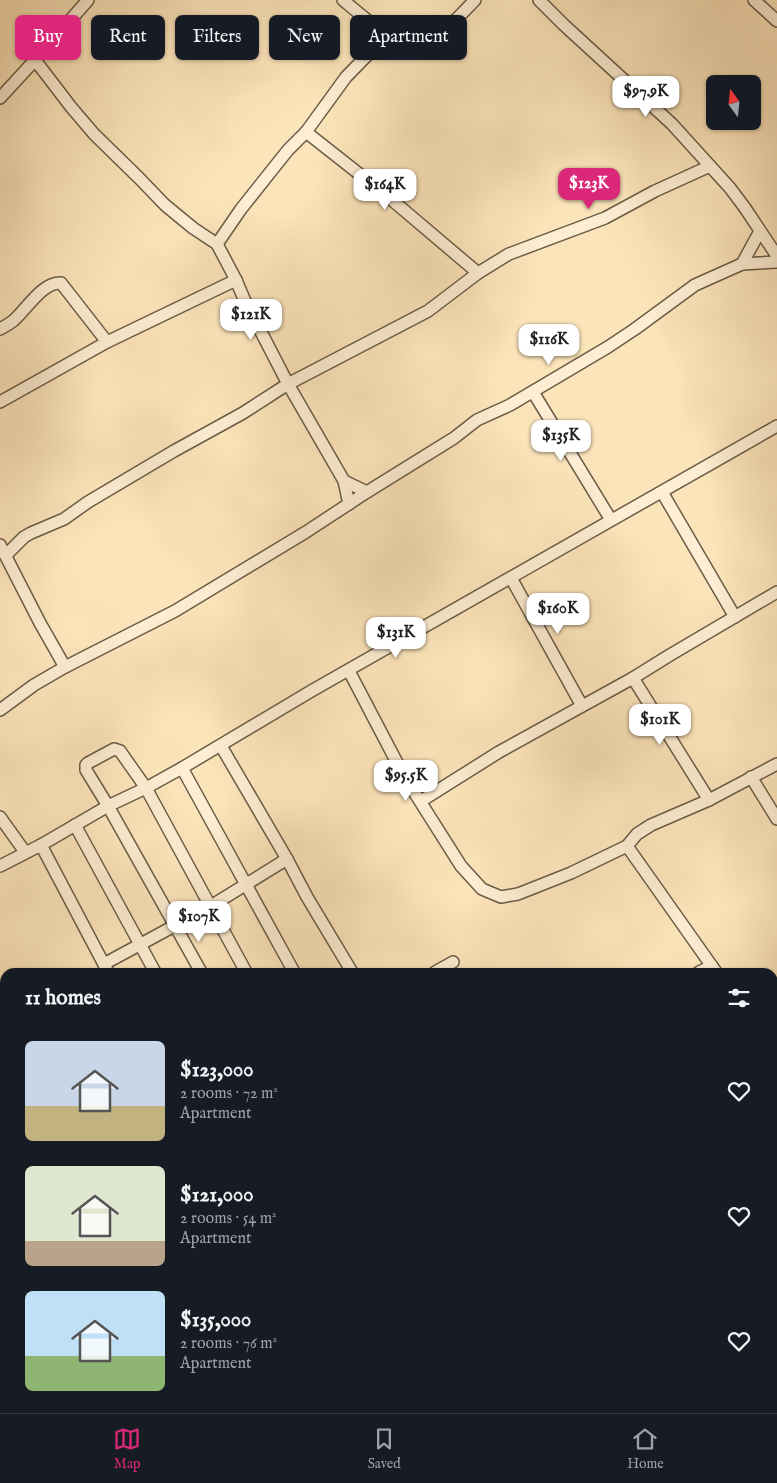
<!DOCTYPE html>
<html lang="en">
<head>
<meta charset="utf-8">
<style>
  :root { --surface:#171b24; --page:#242831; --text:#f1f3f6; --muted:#9ea1a6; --line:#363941; --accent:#db2777 }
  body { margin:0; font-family:"IM FELL English",serif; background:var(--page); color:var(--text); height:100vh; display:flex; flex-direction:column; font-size:19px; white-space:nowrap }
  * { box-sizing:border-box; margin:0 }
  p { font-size:16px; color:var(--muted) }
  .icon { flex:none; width:28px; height:28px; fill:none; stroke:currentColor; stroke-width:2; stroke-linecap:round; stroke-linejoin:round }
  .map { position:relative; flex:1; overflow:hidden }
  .side { position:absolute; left:0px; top:968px; width:778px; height:446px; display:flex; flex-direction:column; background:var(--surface); border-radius:15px 15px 0 0; box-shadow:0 1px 4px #0004 }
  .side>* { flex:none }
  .guide { position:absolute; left:15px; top:15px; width:500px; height:45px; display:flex; gap:10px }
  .needle { width:32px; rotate:345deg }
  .tools { position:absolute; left:706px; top:75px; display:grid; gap:10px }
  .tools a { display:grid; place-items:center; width:55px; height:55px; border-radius:8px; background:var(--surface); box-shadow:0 1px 4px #0004; font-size:25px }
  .price { position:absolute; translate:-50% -42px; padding:0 11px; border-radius:10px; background:#fff; color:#222; font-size:16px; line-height:32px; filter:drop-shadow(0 1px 2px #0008) }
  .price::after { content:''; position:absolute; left:50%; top:30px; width:15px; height:11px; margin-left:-8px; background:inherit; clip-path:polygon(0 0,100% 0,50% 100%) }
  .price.selected { background:var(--accent); color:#fff }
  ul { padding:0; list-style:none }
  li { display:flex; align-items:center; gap:15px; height:125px; padding:0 25px }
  li span { display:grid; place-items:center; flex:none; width:140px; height:100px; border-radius:8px; color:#555 }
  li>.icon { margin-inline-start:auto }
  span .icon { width:60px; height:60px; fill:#fffc; stroke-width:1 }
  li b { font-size:21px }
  h2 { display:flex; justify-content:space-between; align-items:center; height:60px; padding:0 25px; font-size:21px }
  .pill { padding:0 18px; border-radius:8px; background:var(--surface); box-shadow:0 1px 4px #0004; font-size:18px; line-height:45px }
  .pill.selected { background:var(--accent); color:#fff }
  .tab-bar { display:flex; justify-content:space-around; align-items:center; height:70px; border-top:1px solid var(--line); background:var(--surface); font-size:14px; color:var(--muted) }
  .tab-bar a { display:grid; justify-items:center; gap:2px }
  .tab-bar .selected { color:var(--accent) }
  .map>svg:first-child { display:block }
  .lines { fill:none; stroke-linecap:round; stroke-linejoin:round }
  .minor-casing { stroke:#6a5c46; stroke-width:14 }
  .minor { stroke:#fdedd2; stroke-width:11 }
</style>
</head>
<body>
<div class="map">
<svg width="777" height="1413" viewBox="0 0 777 1413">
  <rect width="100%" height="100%" fill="#fce4ba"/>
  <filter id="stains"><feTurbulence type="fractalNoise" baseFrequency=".004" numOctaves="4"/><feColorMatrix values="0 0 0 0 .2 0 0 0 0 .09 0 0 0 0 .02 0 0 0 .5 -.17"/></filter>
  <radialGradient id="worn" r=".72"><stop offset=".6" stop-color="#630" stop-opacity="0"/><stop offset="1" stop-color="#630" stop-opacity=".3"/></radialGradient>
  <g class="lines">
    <g class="minor-casing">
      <g id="minor">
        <polyline points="88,0 35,60 71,107 94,134 139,178 165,205 193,228 217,244 236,280 244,299 288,384 428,311 478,273 509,254 605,218 655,191 710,166"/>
        <path d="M343 0C355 10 393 43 406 46 432 50 459 16 475 0"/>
        <polyline points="539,0 564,25 672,124 730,188 745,208 777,256"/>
        <polyline points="754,0 777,21"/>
        <polyline points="0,98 35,60"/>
        <polyline points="306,132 386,195 478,273"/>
        <polyline points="217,244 241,209 288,150 306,132 346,77 387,35"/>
        <polyline points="742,264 760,231"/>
        <path d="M0 329C4 327 9 324 13 321 27 309 42 282 61 283L107 342"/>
        <polyline points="533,392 611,520"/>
        <polyline points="0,402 107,342 236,280"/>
        <polyline points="344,481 367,492"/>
        <polyline points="662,492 735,617"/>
        <polyline points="0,545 40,623 65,667 34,685 0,710"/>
        <polyline points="6,555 24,537 31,533 64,519 88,502 174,451 243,413 288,384 344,481 349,504"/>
        <polyline points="511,578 582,706"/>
        <polyline points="65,667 175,611 306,532 367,492 454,438 477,420 510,405 608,347 635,329 695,285 742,264 777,262"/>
        <polyline points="349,671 404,776 461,866 482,889 501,897 518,894 571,873 627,846 637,834 651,825 709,800 777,764"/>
        <polyline points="633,678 709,800"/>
        <polyline points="221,746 287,859 307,897 352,972"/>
        <polyline points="182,768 294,972"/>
        <polyline points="751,777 777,819"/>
        <polyline points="421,801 499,752 633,678 670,655 777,592"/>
        <polyline points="0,817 25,852"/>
        <polyline points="75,825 155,972"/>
        <polyline points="41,845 108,972"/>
        <polyline points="627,846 716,972"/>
        <polyline points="0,866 41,845 108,806 146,788 182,768 313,690 777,426"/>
        <polyline points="104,964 211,906 287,859"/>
        <polyline points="201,972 108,806 86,770 86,765 88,763 114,749 120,751 146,788 246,972"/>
        <polyline points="435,972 453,962"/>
        <polyline points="699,972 712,966"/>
        <polyline points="772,1054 777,1060"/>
        <polyline points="772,1108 777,1105"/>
        <polyline points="772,1306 777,1304"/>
        <polyline points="751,1409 753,1413"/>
        <polyline points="236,1413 244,1409"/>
        <polyline points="570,1413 577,1409"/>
      </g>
    </g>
    <use href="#minor" class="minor"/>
  </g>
  <rect width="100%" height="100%" filter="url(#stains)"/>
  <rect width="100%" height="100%" fill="url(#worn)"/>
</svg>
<div class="tools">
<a><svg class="needle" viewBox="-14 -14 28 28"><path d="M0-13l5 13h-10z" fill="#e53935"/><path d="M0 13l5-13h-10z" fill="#9ea1a6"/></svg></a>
</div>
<b class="price" style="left:646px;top:118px">$97.9K</b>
<b class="price selected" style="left:589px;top:210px">$123K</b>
<b class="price" style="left:385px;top:211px">$164K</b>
<b class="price" style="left:251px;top:341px">$121K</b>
<b class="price" style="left:549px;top:366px">$116K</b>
<b class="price" style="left:561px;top:462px">$135K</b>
<b class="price" style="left:558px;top:635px">$160K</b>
<b class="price" style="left:396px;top:659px">$131K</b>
<b class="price" style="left:660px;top:746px">$101K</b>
<b class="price" style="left:406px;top:802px">$95.5K</b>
<b class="price" style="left:199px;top:943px">$107K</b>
<div class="guide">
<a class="pill selected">Buy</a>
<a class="pill">Rent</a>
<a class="pill">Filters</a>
<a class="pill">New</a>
<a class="pill">Apartment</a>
</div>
<section class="side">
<h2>11 homes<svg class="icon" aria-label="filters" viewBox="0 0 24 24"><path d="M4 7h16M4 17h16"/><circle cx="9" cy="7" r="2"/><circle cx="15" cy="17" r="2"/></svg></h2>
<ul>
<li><span style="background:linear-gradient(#c9d6e8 65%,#c2b280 0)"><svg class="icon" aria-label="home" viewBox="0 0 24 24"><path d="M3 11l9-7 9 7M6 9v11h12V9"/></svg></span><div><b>$123,000</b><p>2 rooms · 72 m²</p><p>Apartment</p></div><svg class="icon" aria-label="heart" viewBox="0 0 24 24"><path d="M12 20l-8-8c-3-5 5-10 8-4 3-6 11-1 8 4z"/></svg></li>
<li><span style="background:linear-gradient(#dfe7d0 75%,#b9a48a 0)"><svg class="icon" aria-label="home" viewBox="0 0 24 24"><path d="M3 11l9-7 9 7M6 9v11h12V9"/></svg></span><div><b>$121,000</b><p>2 rooms · 54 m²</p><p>Apartment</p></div><svg class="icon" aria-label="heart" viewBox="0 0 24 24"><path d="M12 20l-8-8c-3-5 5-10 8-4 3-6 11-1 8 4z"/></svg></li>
<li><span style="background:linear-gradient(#bfe0f5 65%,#8fb573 0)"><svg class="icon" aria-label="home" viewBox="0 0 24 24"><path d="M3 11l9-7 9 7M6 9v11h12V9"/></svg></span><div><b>$135,000</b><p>2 rooms · 76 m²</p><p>Apartment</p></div><svg class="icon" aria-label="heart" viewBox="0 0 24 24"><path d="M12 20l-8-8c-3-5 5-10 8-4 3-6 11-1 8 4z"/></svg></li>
</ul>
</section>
</div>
<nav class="tab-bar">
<a class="selected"><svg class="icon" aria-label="map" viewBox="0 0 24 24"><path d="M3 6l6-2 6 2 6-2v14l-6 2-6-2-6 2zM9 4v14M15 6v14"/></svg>Map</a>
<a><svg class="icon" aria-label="saved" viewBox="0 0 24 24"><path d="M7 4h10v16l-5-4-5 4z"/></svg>Saved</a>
<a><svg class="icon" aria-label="home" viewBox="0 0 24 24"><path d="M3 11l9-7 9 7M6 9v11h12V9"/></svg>Home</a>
</nav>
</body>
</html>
